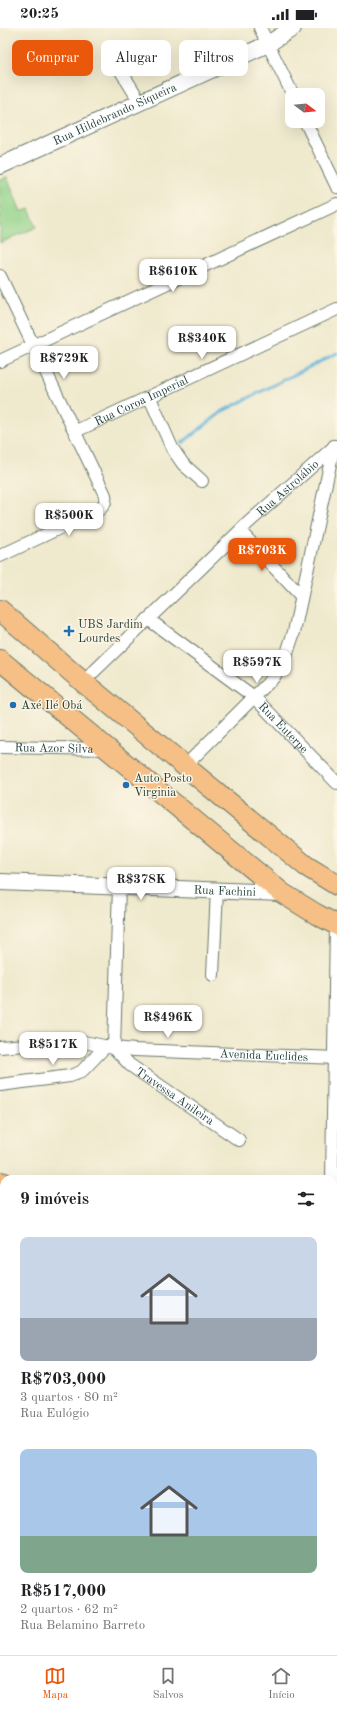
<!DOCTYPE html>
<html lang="pt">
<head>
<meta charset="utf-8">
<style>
  :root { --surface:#fff; --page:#f6f6f6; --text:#202124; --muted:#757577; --line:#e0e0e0; --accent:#ea580c }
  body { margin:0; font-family:"Old Standard TT",serif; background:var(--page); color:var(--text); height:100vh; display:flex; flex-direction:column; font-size:15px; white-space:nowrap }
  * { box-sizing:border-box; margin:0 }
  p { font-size:13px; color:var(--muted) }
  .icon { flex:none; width:22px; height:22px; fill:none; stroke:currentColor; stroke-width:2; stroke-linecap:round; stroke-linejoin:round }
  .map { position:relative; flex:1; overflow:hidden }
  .sheet { position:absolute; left:0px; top:1147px; width:337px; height:480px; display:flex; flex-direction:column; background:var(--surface); border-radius:12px 12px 0 0; box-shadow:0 4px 16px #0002 }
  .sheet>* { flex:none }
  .banner { position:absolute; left:12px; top:12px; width:313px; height:36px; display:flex; gap:8px }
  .needle { width:26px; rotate:106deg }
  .buttons { position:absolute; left:285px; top:60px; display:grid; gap:8px }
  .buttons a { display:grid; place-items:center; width:40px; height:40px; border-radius:8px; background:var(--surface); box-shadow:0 4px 16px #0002; font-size:20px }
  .price { position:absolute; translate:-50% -34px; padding:0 9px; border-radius:8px; background:#fff; color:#222; font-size:13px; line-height:26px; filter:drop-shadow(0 1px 2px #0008) }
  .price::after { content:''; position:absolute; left:50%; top:24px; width:12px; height:9px; margin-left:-6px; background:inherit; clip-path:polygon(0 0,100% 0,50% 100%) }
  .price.selected { background:var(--accent); color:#fff }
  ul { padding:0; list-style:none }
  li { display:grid; align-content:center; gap:8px; height:212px; padding:0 20px }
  li span { display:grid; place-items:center; height:124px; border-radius:8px; color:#555 }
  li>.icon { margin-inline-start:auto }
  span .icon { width:72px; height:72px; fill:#fffc; stroke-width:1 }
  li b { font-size:17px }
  h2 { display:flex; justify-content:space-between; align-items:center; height:48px; padding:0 20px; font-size:17px }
  .pill { padding:0 14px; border-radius:8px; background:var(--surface); box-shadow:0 4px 16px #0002; font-size:14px; line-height:36px }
  .pill.selected { background:var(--accent); color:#fff }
  .status { display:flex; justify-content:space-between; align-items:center; height:28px; padding:0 20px; background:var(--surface); direction:ltr }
  .status svg { height:11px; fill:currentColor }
  .tab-bar { display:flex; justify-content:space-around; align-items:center; height:56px; border-top:1px solid var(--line); background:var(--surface); font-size:11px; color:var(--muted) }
  .tab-bar a { display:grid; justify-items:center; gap:2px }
  .tab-bar .selected { color:var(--accent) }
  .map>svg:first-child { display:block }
  .green { fill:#93d38b; stroke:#598860 }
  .forest { fill:#76b577; stroke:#4a7956 }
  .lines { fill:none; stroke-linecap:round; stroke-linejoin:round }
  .stream { stroke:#5db2d9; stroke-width:3 }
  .river { stroke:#5db2d9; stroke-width:19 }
  .minor-casing { stroke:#68796a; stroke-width:14 }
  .tertiary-casing { stroke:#68796a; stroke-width:18 }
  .primary-casing { stroke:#68796a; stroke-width:22 }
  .motorway-casing { stroke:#68796a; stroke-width:24 }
  .minor { stroke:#fff; stroke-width:12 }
  .tertiary { stroke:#fff; stroke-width:16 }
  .primary { stroke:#f5bf86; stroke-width:20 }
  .motorway { stroke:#f5bf86; stroke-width:22 }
  .poi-dot { fill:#1f6fb2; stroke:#fcf5e5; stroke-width:1.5 }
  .labels { text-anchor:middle; stroke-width:3; stroke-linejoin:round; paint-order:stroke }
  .street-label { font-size:12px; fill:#1f3d34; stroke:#fcf5e5 }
  .poi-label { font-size:12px; fill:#1f3d34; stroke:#fcf5e5; text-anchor:start }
</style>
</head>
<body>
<div class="status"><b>20:25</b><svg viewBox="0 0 49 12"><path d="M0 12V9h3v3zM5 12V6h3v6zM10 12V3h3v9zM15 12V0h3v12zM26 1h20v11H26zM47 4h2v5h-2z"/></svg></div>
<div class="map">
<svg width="337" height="1627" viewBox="0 0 337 1627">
  <rect width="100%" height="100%" fill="#fcf5e5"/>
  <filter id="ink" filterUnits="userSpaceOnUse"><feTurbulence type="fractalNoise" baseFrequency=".025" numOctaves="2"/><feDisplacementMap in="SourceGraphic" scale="8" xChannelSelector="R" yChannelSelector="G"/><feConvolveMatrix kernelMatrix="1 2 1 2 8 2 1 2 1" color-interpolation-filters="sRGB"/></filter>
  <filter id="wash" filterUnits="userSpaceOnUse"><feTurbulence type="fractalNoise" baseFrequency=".012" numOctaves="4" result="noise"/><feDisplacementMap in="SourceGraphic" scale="16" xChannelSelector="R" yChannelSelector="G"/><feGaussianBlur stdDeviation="0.9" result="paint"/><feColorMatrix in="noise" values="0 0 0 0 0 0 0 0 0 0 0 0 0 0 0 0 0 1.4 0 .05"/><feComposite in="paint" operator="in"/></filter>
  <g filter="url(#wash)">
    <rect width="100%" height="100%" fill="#efe9cd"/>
    <polygon class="green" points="7,149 21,184 29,181 37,199 0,215 0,152"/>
    <polygon class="forest" points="333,1390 337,1391 337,1627 0,1627 0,1395 4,1393 4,1623 333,1623"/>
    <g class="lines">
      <g class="stream">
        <polyline points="182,415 223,383 337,325"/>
        <polyline points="47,1627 49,1623"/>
      </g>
      <g class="river">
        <polyline points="0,1306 4,1304"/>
        <polyline points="333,1341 337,1341"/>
      </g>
    </g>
  </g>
  <g filter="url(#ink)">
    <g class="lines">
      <g class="minor-casing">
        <g id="minor">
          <polyline points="260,0 293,67"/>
          <polyline points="113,30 140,74"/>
          <polyline points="305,93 337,159"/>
          <path d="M0 248 105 467C106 473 105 476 100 481L0 528"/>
          <polyline points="0,333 337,176"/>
          <polyline points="150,370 172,420 183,436 202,453"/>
          <path id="s1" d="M76 403 337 281"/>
          <polyline points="240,503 301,568"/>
          <path id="s2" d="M148 591 254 669 337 755"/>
          <path id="s3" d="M83 654 249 494 335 418"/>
          <path id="s4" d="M0 719 107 721"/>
          <polyline points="186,737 274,649 286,628 294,604 334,418"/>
          <path id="s5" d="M119 858 114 1020 130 1037 239 1112"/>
          <polyline points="213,947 217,862"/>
          <path id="s6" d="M0 1019 79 1013 114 1020 135 1022 337 1030"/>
          <polyline points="0,1057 70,1048 81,1044 106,1018"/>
          <polyline points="332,1151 336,896"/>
          <polyline points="333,1156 337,1169"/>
        </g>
      </g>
      <g class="tertiary-casing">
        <g id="tertiary">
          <path id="s7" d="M0 138 268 16 293 0"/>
          <path id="s8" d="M0 854 282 865"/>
        </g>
      </g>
      <g class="primary-casing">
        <g id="primary">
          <polyline points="0,582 83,654 306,838 337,857"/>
          <polyline points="0,632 282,865 316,886 337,897"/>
        </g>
      </g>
      <g class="motorway-casing">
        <g id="motorway">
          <polyline points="0,1155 4,1156"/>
          <polyline points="333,1187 337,1188"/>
          <polyline points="0,1205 4,1206"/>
          <polyline points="333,1216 337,1217"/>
          <polyline points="333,1265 337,1266"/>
        </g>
      </g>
      <use href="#minor" class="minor"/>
      <use href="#tertiary" class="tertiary"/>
      <use href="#primary" class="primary"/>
      <use href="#motorway" class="motorway"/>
    </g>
  </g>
  <g class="poi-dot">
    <path d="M67 597h4v4h4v4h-4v4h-4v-4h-4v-4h4z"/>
    <circle cx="13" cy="677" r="4"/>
    <circle cx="126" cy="757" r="4"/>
  </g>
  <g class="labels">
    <g class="street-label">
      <text dy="4" stroke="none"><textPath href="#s7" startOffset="126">Rua Hildebrando Siqueira</textPath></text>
      <text dy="4" stroke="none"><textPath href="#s1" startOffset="72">Rua Coroa Imperial</textPath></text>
      <text dy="4" stroke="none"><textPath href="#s3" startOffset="282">Rua Astrolábio</textPath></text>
      <text dy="4" stroke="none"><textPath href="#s2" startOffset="174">Rua Euterpe</textPath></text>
      <text dy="4" stroke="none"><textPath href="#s4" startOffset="54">Rua Azor Silva</textPath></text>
      <text dy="4" stroke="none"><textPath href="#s8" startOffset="225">Rua Fachini</textPath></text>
      <text dy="4" stroke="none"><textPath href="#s6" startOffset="265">Avenida Euclides</textPath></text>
      <text dy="4" stroke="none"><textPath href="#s5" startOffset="240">Travessa Anileira</textPath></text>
    </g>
    <g class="poi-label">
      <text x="78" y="600">UBS Jardim<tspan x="78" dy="14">Lourdes</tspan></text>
      <text x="21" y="681">Axé Ilé Obá</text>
      <text x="134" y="754">Auto Posto<tspan x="134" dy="14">Virginia</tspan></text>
    </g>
  </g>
</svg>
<div class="buttons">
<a><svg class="needle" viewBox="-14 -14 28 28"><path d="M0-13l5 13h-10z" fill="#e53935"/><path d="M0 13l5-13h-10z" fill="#757577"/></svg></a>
</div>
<b class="price" style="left:173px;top:265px">R$610K</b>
<b class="price" style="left:202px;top:332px">R$340K</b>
<b class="price" style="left:64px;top:352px">R$729K</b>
<b class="price" style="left:69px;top:509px">R$500K</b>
<b class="price selected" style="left:262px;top:544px">R$703K</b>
<b class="price" style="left:257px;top:656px">R$597K</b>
<b class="price" style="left:141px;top:873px">R$378K</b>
<b class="price" style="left:168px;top:1011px">R$496K</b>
<b class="price" style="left:53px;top:1038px">R$517K</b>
<div class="banner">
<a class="pill selected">Comprar</a>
<a class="pill">Alugar</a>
<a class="pill">Filtros</a>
</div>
<section class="sheet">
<h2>9 imóveis<svg class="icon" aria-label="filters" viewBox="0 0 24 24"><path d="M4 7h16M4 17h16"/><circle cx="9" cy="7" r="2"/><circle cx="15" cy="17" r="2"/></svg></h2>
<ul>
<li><span style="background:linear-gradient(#c9d6e8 65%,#9aa5b1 0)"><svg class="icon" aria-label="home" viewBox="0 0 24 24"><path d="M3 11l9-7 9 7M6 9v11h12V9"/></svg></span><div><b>R$703,000</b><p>3 quartos · 80 m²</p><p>Rua Eulógio</p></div></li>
<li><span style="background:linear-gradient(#a9c7e8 70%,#7fa58c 0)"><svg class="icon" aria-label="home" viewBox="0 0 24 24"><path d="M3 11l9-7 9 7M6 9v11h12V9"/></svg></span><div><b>R$517,000</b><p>2 quartos · 62 m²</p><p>Rua Belamino Barreto</p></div></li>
</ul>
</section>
</div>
<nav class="tab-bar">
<a class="selected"><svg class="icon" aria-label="map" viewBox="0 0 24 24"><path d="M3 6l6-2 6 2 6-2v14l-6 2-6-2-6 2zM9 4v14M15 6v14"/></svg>Mapa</a>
<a><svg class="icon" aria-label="saved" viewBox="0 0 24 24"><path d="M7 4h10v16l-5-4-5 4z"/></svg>Salvos</a>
<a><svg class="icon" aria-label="home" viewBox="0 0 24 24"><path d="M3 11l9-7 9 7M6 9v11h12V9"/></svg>Início</a>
</nav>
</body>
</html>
